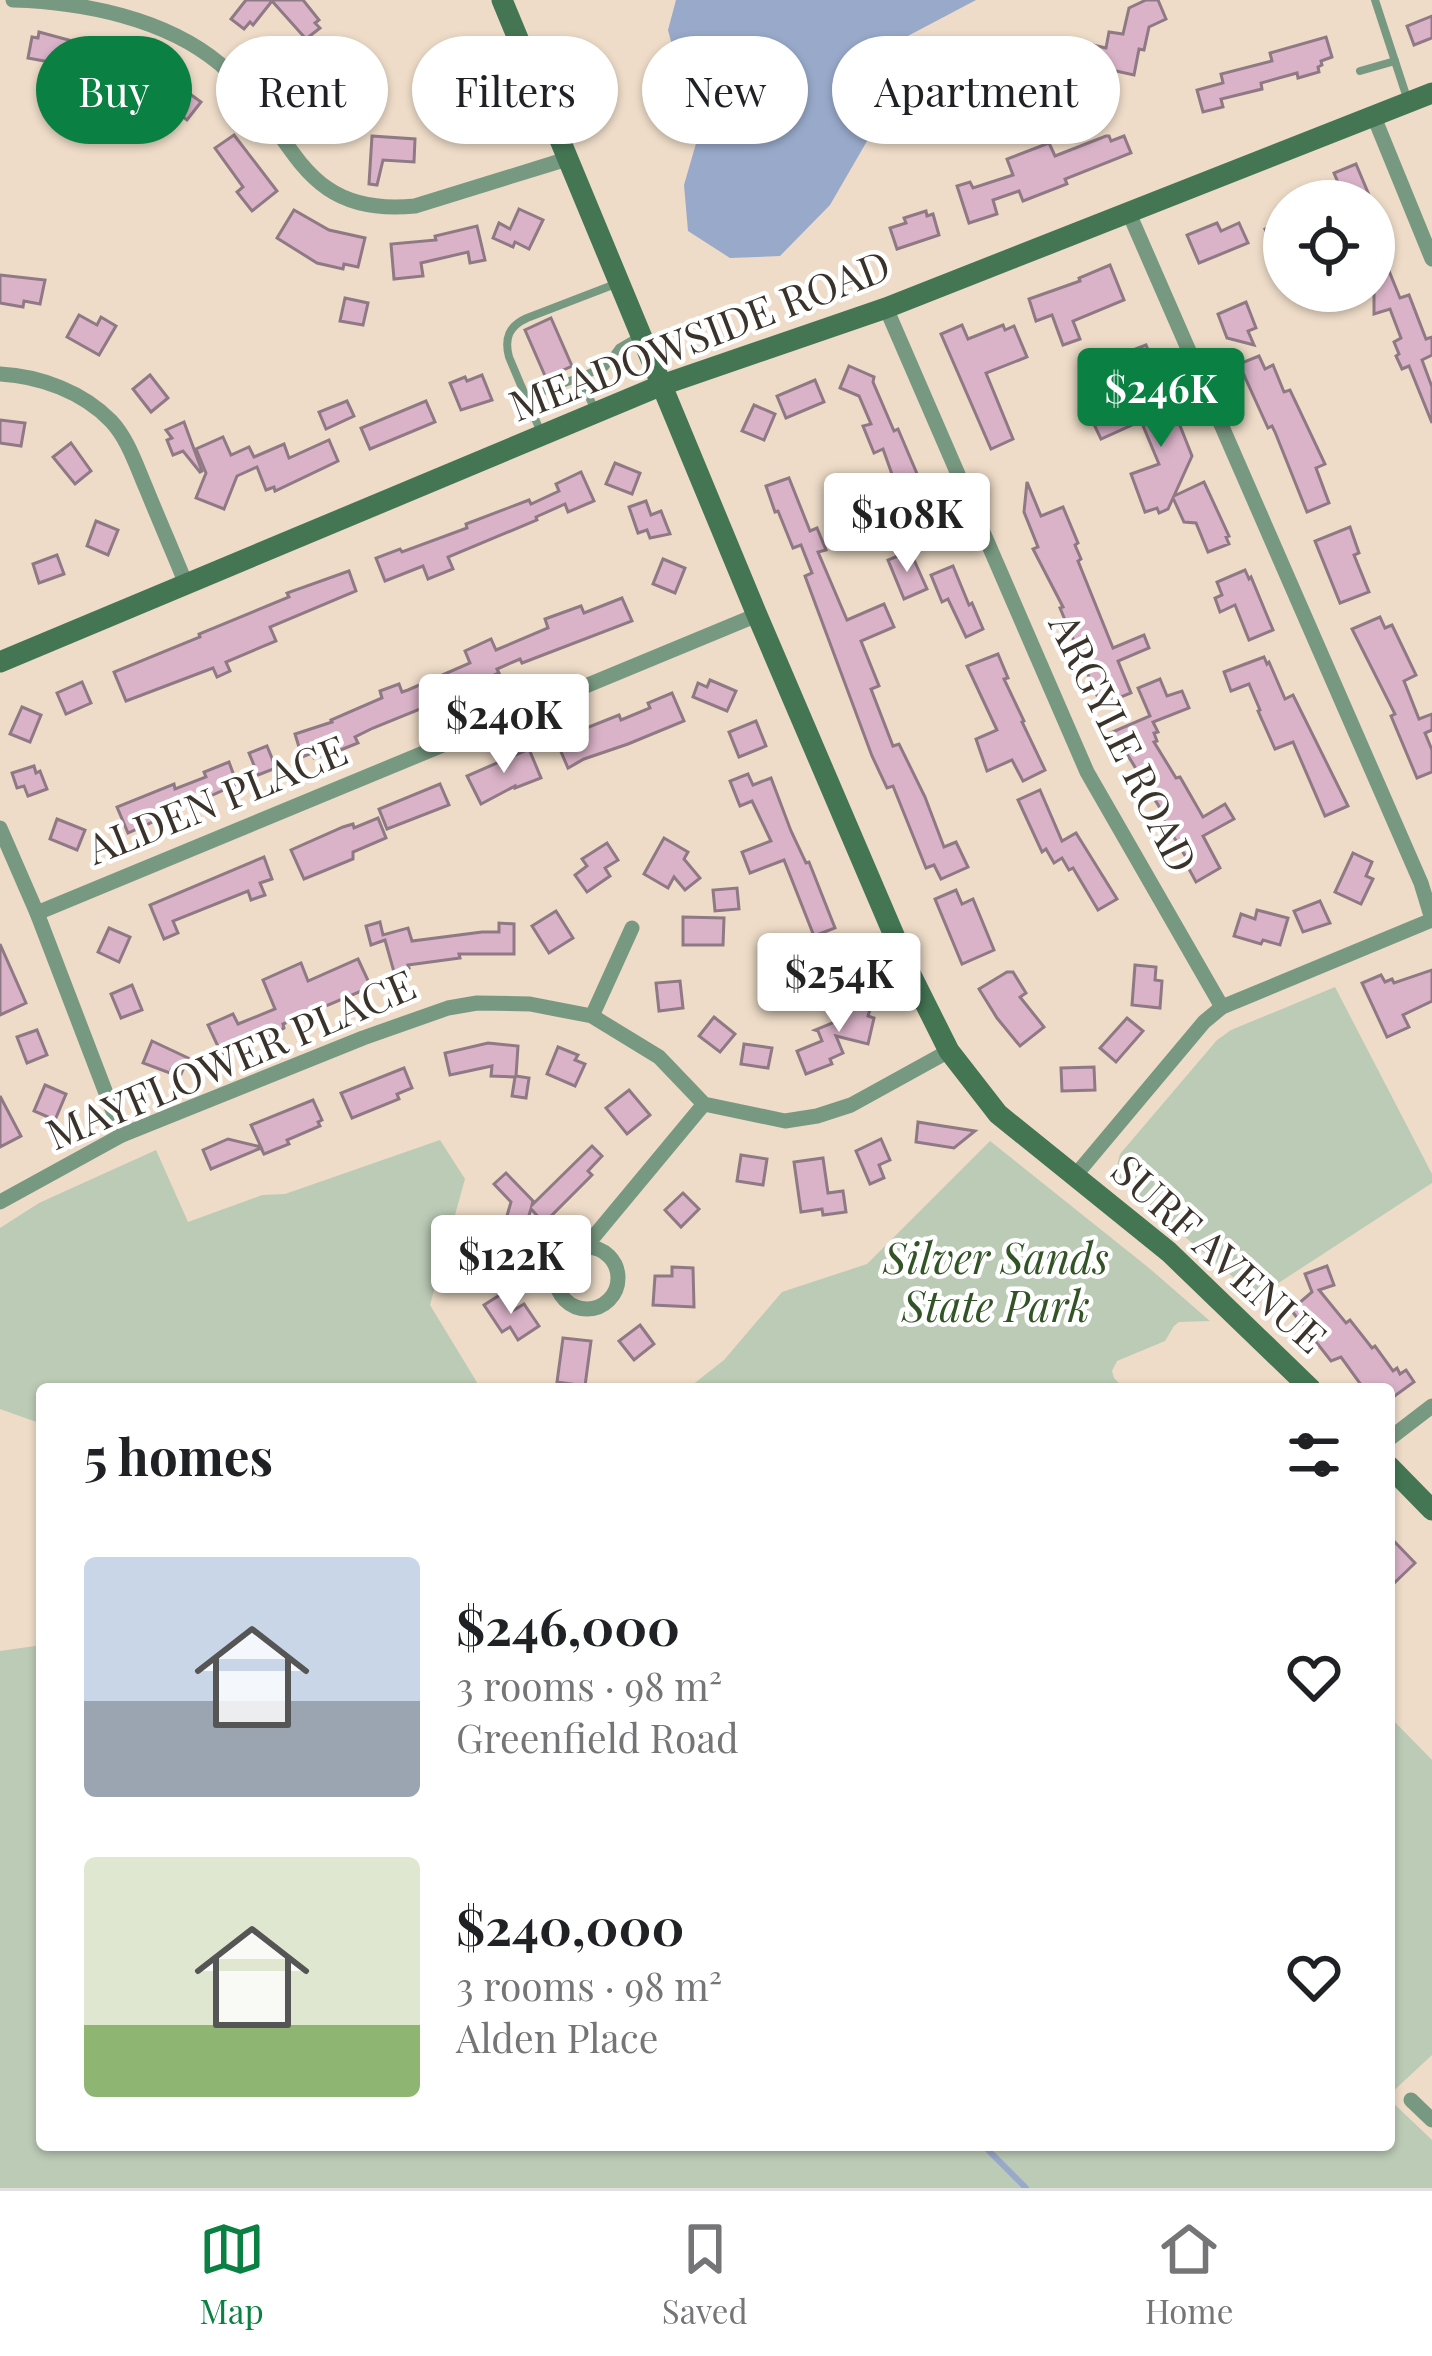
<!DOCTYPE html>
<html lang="en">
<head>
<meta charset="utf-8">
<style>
  :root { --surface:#fff; --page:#f2f2f2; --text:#202124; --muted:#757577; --line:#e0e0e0; --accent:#0b8043 }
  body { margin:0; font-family:"Playfair Display",serif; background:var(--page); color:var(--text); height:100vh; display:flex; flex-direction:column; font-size:45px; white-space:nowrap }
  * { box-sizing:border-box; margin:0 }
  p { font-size:39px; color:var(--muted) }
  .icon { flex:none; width:66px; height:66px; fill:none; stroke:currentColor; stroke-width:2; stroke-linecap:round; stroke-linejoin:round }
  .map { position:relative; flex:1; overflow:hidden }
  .side { position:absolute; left:36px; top:1383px; width:1359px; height:768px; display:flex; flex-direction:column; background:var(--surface); border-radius:12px; box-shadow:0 3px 9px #0004 }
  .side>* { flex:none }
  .top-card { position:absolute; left:36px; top:36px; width:1362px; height:108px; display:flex; gap:24px }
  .buttons { position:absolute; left:1263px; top:180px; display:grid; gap:24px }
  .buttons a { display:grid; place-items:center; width:132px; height:132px; border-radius:50%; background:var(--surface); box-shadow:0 3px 9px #0004; font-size:60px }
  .price { position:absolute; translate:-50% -102px; padding:0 27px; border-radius:12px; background:#fff; color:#222; font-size:39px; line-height:78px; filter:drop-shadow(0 3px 6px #0008) }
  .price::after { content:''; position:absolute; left:50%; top:72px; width:36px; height:27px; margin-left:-18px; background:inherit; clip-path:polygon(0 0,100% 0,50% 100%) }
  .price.current { background:var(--accent); color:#fff }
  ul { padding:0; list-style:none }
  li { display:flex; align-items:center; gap:36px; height:300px; padding:0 48px }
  li span { display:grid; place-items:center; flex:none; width:336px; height:240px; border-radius:12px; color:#555 }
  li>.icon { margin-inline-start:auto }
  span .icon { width:144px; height:144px; fill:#fffc; stroke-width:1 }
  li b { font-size:51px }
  h2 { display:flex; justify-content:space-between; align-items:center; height:144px; padding:0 48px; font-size:51px }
  .pill { padding:0 42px; border-radius:54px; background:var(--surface); box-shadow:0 3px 9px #0004; font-size:42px; line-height:108px }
  .pill.current { background:var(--accent); color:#fff }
  .tabs { display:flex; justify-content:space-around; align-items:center; height:168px; border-top:3px solid var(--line); background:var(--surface); font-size:33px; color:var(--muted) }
  .tabs a { display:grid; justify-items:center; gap:6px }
  .tabs .current { color:var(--accent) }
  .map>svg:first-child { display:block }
  .green { fill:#bbcbb6 }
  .water { fill:#98a9ca }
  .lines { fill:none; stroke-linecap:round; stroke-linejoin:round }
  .stream { stroke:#98a9ca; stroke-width:6 }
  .building { fill:#dab3c8; stroke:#8f7985; stroke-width:3 }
  .lane { stroke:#789981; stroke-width:8 }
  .street { stroke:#789981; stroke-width:15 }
  .secondary { stroke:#447654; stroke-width:21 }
  .labels { text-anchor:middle; stroke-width:9; stroke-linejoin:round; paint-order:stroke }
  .street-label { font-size:42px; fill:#3a332b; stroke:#fff }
  .park-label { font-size:42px; font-style:italic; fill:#325325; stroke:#fff }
</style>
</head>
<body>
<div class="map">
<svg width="1432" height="2188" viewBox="0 0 1432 2188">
  <rect width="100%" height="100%" fill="#eedcc8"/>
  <g class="green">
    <polygon points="1335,987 1432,1174 1432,1183 1257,1297 1125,1187 1116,1170 1120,1154 1217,1040 1231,1030"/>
    <polygon points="440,1140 465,1179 430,1305 481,1389 42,1389 42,1424 0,1409 0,1228 39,1203 156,1150 188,1222 262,1195 285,1194"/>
    <polygon points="990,1141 1149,1268 1210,1321 1179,1322 1174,1326 1165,1341 1117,1361 1112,1371 1114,1378 1125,1389 687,1389 724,1360 782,1292 867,1264"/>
    <polygon points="42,1645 42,2145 1389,2145 1389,2099 1432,2140 1432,2188 0,2188 0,1651"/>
    <polygon points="1389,1716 1432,1760 1432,2055 1389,2095"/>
  </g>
  <polygon class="water" points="676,0 976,0 904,38 892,98 830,205 780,256 730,258 688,231 684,185 697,140 668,30"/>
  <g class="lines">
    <polyline class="stream" points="983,2145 1026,2188"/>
  </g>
  <g class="building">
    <polygon points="246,0 303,0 319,20 315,23 320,28 306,39 272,1 253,25 250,22 244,29 231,19"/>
    <polygon points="1146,0 1158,0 1166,19 1149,27 1144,50 1139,49 1134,75 1089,65 1093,45 1106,48 1109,32 1123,34 1129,8"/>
    <polygon points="1432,16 1432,38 1414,45 1407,26"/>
    <polygon points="39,32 102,49 98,71 28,58 32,37 38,38"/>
    <polygon points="1326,37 1332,57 1321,61 1322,65 1318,67 1319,72 1298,78 1297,73 1261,83 1262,89 1221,99 1223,107 1203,112 1197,90 1223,83 1221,74 1272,61 1270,53"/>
    <polygon points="458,41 469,64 451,72 440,49"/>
    <polygon points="291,45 307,65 289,78 274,58"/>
    <polygon points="134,63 163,74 201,102 187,120 166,104 169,99 126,83"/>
    <polygon points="469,104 490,113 479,139 458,130"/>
    <polygon points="234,135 277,191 252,211 237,192 243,187 215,148"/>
    <polygon points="372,136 415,139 414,162 383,160 377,185 369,184"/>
    <polygon points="1106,136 1109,136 1111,141 1124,136 1131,153 1065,179 1067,184 1023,201 1019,191 993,200 997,214 969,223 957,186 970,182 973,188 1013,175 1007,159 1049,143 1055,156"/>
    <polygon points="1356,164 1369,195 1355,201 1346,201 1334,173"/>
    <polygon points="519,209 543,220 529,249 515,242 513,247 493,238 499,223 510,229"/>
    <polygon points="294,210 329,230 365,238 358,267 344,264 343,269 317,263 277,238"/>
    <polygon points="926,211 927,216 933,214 939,235 897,249 890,228 906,223 904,218"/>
    <polygon points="1284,221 1284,273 1265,229"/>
    <polygon points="1217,223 1221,231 1239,223 1248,243 1199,263 1187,235"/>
    <polygon points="477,226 485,260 470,263 468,252 421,263 423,276 394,279 391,244 436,240 435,236"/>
    <polygon points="1374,234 1400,298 1409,295 1426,339 1432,337 1432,355 1422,360 1432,387 1432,423 1409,366 1402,369 1396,356 1399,354 1394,342 1401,338 1390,309 1374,314"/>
    <polygon points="1110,265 1124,300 1073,321 1080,339 1063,345 1052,315 1036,321 1029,299 1080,281 1079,278"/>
    <polygon points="0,275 45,280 40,304 24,301 23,307 0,303"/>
    <polygon points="345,298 368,303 363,325 340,321"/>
    <polygon points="1246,302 1256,328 1248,331 1254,345 1227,338 1218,314"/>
    <polygon points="79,315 97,325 101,317 116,326 99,355 67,337"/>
    <polygon points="551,318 572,366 546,378 525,330"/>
    <polygon points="962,325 968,339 1003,325 1005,330 1014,326 1027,357 986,373 1013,439 991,449 941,334"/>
    <polygon points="1146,345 1149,352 1153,350 1158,363 1144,402 1167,393 1192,456 1174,496 1204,482 1229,536 1226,537 1229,544 1208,552 1196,523 1184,522 1173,498 1168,509 1159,513 1157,508 1145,512 1131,474 1159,464 1141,421 1101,439 1090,416 1133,397 1117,356"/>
    <polygon points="1259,356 1265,369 1273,365 1284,392 1290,390 1325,464 1316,468 1329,503 1307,512 1275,432 1272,426 1268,428 1239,364"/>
    <polygon points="849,366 874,377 873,382 894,431 898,429 926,495 916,499 920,508 901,515 887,479 893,477 883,449 874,453 863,426 871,424 859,396 840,388"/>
    <polygon points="150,375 168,398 151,412 133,389"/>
    <polygon points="482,375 492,400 461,410 450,383 465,377 467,381"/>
    <polygon points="815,380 824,402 786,418 777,396"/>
    <polygon points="347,401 354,416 326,429 319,412"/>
    <polygon points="426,401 435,422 370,449 361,428"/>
    <polygon points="754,405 775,414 764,440 742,431"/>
    <polygon points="0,420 25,423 21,446 0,443"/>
    <polygon points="184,422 202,471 200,472 183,451 173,455 167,440 172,438 166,430"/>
    <polygon points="223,437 231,455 249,447 254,457 284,444 289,458 329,440 338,461 275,491 274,487 266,490 257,467 237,476 224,509 196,498 206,473 196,449"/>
    <polygon points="71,443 91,471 75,484 53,457"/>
    <polygon points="615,463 640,473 632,494 606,484"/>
    <polygon points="581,472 594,501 568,512 565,504 536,517 537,520 448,557 453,569 428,579 423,566 385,581 376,558 400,549 402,552 467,528 466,524 529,500 531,504 559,491 556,484"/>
    <polygon points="789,478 810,531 817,528 826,550 818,552 847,620 884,604 894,627 861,641 879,686 871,689 893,746 899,744 925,797 944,847 956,842 968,867 941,879 934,865 926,868 893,786 887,788 872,756 805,576 812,573 801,545 793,548 778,511 775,512 766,486"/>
    <polygon points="1027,482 1041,516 1063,507 1078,543 1075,545 1081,559 1078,561 1113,648 1144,635 1149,648 1118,661 1131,693 1101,705 1060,608 1063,607 1033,549 1038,547 1024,512"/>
    <polygon points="646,501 651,515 661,511 670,534 650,538 647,530 638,533 629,507"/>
    <polygon points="96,521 118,530 108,555 87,546"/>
    <polygon points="1350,527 1359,553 1354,555 1369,592 1340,603 1315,541"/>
    <polygon points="910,551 927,589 904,599 888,560"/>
    <polygon points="57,555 64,574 39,583 33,564"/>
    <polygon points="663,559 685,568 675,593 653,584"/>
    <polygon points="953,566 969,605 972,603 983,629 966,637 948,599 942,602 931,575"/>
    <polygon points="1245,570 1249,579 1251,577 1273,630 1249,640 1235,605 1220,612 1215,598 1222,595 1217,582"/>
    <polygon points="349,571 356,591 270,627 276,641 226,662 230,671 217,677 213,668 126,701 114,672 200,637 199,634 289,597 287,593"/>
    <polygon points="622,598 632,621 522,663 520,659 497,669 499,673 480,681 456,679 462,692 373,728 355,737 358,743 343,749 314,758 312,753 302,757 295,734 332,722 331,720 382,698 380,691 399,684 402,692 408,690 470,663 465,651 491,639 496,650 548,628 545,619 581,606 584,613"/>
    <polygon points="1380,617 1385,628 1392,625 1416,675 1404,681 1419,719 1432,714 1432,730 1425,733 1432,750 1432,772 1417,778 1391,716 1395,714 1352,629"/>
    <polygon points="998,654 1008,678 1004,679 1024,721 1022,722 1045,770 1023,781 1012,760 987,771 976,739 997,730 967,666"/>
    <polygon points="1264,657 1267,664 1269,662 1285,699 1293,695 1348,806 1325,816 1293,742 1275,749 1258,711 1260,710 1249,684 1231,691 1224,672"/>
    <polygon points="1160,679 1167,696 1182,691 1189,708 1153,722 1158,732 1154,733 1157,741 1154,742 1176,778 1180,777 1203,817 1225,804 1234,819 1203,836 1220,868 1196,882 1189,869 1190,864 1160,814 1163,813 1127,754 1120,757 1110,733 1150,716 1138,688"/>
    <polygon points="710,680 736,691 727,711 693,697 698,683 707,687"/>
    <polygon points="82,682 91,703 66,714 57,693"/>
    <polygon points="672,693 684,721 628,744 584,759 568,768 556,740 619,715 621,720 650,708 648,703"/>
    <polygon points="22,707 41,715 30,742 10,734"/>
    <polygon points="756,721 766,746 739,757 729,732"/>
    <polygon points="267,746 276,768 258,775 249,753"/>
    <polygon points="529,749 541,778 515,788 515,786 481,804 467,776"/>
    <polygon points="229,762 237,784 128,833 117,807 174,784 175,789 206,777 204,772"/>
    <polygon points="34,766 36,773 40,771 47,789 28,796 24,786 17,788 12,773"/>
    <polygon points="748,774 753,785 771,778 791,831 806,863 809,862 835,928 814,936 784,860 750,873 742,852 771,841 752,801 740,806 730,781"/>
    <polygon points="440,784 449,805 387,829 379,809"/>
    <polygon points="1040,790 1062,841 1076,833 1117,899 1098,910 1073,868 1069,870 1062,858 1054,863 1046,849 1042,852 1018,800"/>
    <polygon points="378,818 386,838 353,852 353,859 304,879 291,850 343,827 353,824 354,828"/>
    <polygon points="57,819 85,830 77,850 50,839"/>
    <polygon points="664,838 688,852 684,859 700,878 685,890 674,877 668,888 644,874"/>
    <polygon points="607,843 618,860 605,868 610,876 587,892 575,875 587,866 582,859"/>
    <polygon points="1353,853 1372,862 1366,876 1373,879 1361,904 1335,892"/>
    <polygon points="264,857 272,879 260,883 265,895 251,900 248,891 173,921 178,933 164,939 150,905"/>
    <polygon points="737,888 739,909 715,911 713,890"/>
    <polygon points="956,890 962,904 973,899 994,950 962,964 935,899"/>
    <polygon points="1320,901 1330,923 1303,932 1294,911"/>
    <polygon points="1257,910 1288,918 1280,945 1263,940 1261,944 1234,936 1241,914 1255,919"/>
    <polygon points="556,911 573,938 549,953 532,926"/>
    <polygon points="683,917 724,918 723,945 683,945"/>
    <polygon points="380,922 383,935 408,928 412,941 482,932 499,932 499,923 514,924 514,954 459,954 460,958 408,965 409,968 394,972 385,940 371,945 366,926"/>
    <polygon points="109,928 130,937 119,962 98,952"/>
    <polygon points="0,944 26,1003 0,1015"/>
    <polygon points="845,956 856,981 834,990 824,965"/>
    <polygon points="358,959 371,987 283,1024 284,1028 274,1034 222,1055 208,1025 233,1014 238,1024 275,1009 263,980 301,963 308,981"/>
    <polygon points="1135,965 1156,967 1155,980 1162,981 1160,1008 1132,1005"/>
    <polygon points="1432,970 1432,1001 1403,1015 1409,1027 1387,1037 1362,983 1381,975 1385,982 1392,979 1394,983"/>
    <polygon points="1007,972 1013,972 1026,993 1020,997 1044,1027 1020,1046 997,1018 979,989"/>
    <polygon points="680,981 683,1008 659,1011 656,983"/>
    <polygon points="132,985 142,1010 121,1018 111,994"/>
    <polygon points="853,994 873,999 868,1016 874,1018 868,1044 836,1036 843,1053 830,1059 832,1064 806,1074 797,1051 822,1041 818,1031 815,1030 847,1017"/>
    <polygon points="714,1017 735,1034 720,1052 699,1036"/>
    <polygon points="1127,1018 1143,1031 1116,1062 1100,1048"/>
    <polygon points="37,1030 47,1055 27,1063 17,1037"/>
    <polygon points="152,1041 188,1058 181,1074 171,1070 170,1073 143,1063"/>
    <polygon points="488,1043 518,1046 516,1076 529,1078 526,1098 512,1096 515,1077 491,1076 492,1066 450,1075 445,1053"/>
    <polygon points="744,1044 772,1048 768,1068 741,1064"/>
    <polygon points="558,1047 578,1055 575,1060 585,1064 575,1086 547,1074"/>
    <polygon points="1094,1067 1095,1090 1062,1091 1061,1068"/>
    <polygon points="404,1068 412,1088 397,1094 399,1099 352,1118 341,1093"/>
    <polygon points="45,1085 66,1094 55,1120 34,1111"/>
    <polygon points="629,1090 650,1115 627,1134 606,1108"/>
    <polygon points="0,1096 21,1136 0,1147"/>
    <polygon points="313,1100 322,1120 318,1122 320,1126 287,1140 289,1144 264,1154 261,1148 211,1169 203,1150 228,1139 261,1147 251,1125"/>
    <polygon points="918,1122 930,1124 975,1131 954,1148 916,1142"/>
    <polygon points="881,1139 890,1160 879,1165 884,1178 870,1184 856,1151"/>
    <polygon points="592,1146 602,1156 588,1171 592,1175 544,1223 531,1209 519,1247 526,1248 519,1274 496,1268 505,1234 502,1233 511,1202 494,1184 506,1173 533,1201 532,1205"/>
    <polygon points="741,1155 767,1159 763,1185 737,1181"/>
    <polygon points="823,1158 828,1193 843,1191 846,1212 823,1215 822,1209 801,1212 794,1162"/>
    <polygon points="683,1193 699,1209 681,1227 665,1210"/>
    <polygon points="1327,1266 1334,1285 1319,1290 1346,1323 1350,1320 1372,1348 1375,1346 1393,1371 1397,1368 1400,1374 1406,1370 1414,1382 1389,1400 1389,1389 1364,1389 1341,1357 1331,1361 1291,1310 1312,1292 1305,1274"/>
    <polygon points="672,1267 693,1268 694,1307 653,1305 655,1276 672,1276"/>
    <polygon points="503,1293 514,1310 524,1304 539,1326 518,1340 510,1327 502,1332 484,1305"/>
    <polygon points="640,1325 654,1344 634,1360 619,1341"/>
    <polygon points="563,1338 591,1341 585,1386 557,1382"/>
    <polygon points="1389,1536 1415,1563 1389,1588"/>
  </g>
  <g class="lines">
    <g class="lane">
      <polyline points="1375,0 1408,101"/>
      <polyline points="1360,71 1395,61"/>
      <polyline points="580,377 605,367 619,348 641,335"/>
      <polyline points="526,398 580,377 595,410"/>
      <path d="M542 435 509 357C504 338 509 326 527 318L618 283"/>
    </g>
    <g class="street">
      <path d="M13 0C82 2 165 18 220 64 296 127 294 218 415 206L567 159"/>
      <polyline points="1374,117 1432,259"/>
      <polyline points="1128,211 1421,883 1432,919"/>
      <polyline points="886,308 1087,772 1222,1007"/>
      <path d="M0 374C40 376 83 392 111 421 128 439 136 465 146 488 159 520 173 552 186 584"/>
      <polyline points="0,828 37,913 122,1135"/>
      <polyline points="37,913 757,615"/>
      <polyline points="592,1016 632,928"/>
      <polyline points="1074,1177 1204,1022 1222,1007 1432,920"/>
      <polyline points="0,1202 122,1135 363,1038 448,1008 477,1003 530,1004 592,1016 659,1057 704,1104 785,1121 817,1116 851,1105 949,1051"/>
      <polyline points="586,1246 704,1104"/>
      <circle cx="587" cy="1278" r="31"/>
      <polyline points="1389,1439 1432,1406"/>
      <polyline points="1411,2100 1432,2120"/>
    </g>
    <g class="secondary">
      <polyline points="502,0 757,615 911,975 949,1051 998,1114 1169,1252 1311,1389"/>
      <polyline points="0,662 662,385 886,308 1432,93"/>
      <polyline points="1389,1466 1432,1510"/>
    </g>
  </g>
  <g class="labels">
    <g class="street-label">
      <text transform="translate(700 336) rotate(-21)" y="15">MEADOWSIDE ROAD</text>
      <text transform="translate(1123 743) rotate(64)" y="15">ARGYLE ROAD</text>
      <text transform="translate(217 800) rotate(-22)" y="15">ALDEN PLACE</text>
      <text transform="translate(231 1060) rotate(-23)" y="15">MAYFLOWER PLACE</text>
      <text transform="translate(1219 1254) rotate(42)" y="15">SURF AVENUE</text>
    </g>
    <g class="park-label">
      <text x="996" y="1274">Silver Sands<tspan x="996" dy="48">State Park</tspan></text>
    </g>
  </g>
</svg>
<div class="buttons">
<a><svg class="icon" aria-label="locate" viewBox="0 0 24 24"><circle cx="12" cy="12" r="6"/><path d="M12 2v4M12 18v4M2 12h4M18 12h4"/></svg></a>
</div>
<b class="price current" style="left:1161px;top:450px">$246K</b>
<b class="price" style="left:907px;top:575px">$108K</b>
<b class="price" style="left:504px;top:776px">$240K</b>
<b class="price" style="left:839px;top:1035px">$254K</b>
<b class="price" style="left:511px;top:1317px">$122K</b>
<div class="top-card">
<a class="pill current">Buy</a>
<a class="pill">Rent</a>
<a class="pill">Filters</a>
<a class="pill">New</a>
<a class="pill">Apartment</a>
</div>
<section class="side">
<h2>5 homes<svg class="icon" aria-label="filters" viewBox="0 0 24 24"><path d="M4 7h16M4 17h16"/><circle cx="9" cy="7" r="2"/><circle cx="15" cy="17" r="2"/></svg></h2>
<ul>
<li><span style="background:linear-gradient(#c9d6e8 60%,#9aa5b1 0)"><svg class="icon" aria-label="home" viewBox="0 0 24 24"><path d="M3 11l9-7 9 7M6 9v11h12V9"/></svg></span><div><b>$246,000</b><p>3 rooms · 98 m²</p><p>Greenfield Road</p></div><svg class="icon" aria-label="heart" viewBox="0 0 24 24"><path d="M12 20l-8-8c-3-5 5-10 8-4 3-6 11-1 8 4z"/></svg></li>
<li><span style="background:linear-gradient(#dfe7d0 70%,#8fb573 0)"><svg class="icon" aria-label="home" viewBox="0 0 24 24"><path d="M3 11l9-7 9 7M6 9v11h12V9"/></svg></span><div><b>$240,000</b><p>3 rooms · 98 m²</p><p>Alden Place</p></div><svg class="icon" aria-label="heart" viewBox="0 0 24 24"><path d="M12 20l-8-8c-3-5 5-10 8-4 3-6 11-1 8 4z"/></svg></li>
</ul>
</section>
</div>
<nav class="tabs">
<a class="current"><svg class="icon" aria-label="map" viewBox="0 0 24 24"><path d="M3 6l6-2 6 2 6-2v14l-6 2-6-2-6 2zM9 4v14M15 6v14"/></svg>Map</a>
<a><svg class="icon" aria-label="saved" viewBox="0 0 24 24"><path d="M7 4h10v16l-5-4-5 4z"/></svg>Saved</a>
<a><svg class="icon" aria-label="home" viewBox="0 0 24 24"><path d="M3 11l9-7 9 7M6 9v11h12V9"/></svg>Home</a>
</nav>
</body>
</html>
